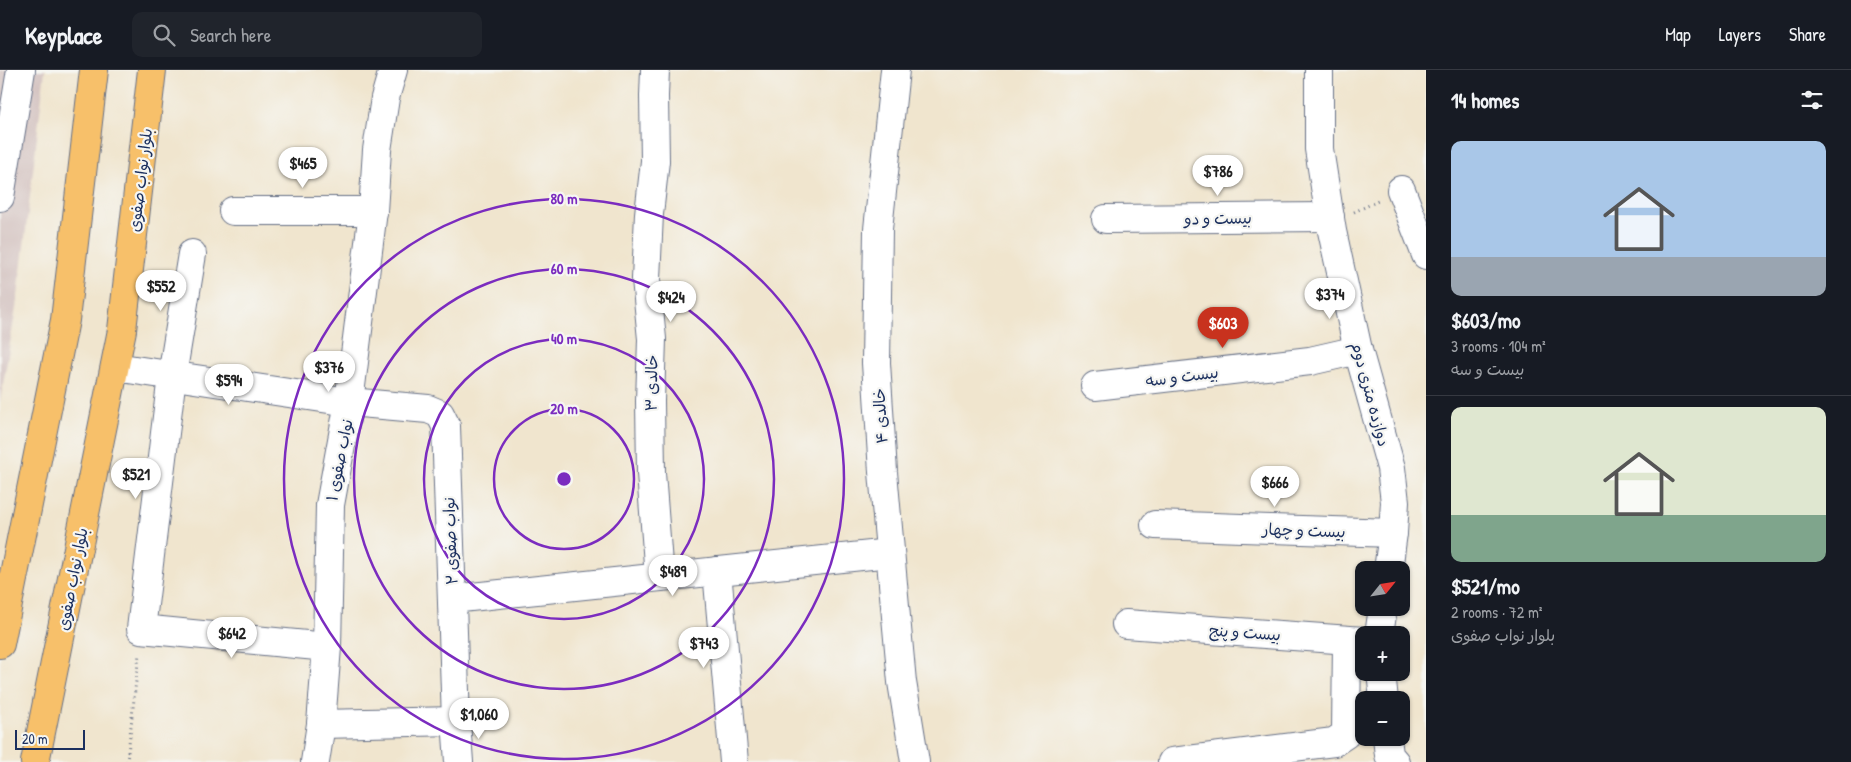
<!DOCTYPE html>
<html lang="en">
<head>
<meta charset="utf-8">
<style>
  :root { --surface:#171b24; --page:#20242c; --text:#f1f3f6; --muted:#9ea1a6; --line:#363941; --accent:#c8321e }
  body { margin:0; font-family:"Patrick Hand","Playpen Sans Arabic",sans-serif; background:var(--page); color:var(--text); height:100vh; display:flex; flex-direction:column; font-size:19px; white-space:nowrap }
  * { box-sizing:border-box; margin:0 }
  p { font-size:16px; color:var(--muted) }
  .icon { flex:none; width:28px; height:28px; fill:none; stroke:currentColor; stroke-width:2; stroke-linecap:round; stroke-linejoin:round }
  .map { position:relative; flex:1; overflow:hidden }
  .panel { display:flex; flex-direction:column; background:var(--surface); width:425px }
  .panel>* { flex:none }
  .needle { width:32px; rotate:60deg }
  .fabs { position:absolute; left:1355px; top:491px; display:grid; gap:10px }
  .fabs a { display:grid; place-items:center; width:55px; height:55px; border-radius:10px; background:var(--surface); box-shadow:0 1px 4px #0004; font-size:25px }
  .scale { position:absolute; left:15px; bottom:12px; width:70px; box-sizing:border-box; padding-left:5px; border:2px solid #1b2f5e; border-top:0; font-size:14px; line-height:18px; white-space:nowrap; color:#1b2f5e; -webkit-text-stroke:4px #f6f6f2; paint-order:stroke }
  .price { position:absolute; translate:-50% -42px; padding:0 11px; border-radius:18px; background:#fff; color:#222; font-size:16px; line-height:32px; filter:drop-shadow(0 1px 2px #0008) }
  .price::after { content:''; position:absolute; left:50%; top:30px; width:15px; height:11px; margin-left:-8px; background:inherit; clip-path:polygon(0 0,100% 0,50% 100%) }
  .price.current { background:var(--accent); color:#fff }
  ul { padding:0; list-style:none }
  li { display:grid; align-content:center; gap:10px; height:265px; padding:0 25px }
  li+li { border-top:1px solid var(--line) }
  li span { display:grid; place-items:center; height:155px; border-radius:10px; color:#555 }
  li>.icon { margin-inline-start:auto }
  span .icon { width:90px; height:90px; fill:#fffc; stroke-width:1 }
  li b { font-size:21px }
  h2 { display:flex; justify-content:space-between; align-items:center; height:60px; padding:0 25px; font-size:21px }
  header { display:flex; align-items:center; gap:30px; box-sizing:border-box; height:70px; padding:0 25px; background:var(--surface); border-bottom:1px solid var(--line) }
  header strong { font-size:24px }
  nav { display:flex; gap:28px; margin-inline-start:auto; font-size:18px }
  .search { width:350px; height:45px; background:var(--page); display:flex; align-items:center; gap:12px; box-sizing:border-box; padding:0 18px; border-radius:10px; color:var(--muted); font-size:19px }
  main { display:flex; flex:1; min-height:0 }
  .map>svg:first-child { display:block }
  .industrial { fill:#d1bfbd }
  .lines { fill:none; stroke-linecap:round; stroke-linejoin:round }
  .minor-casing { stroke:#666f85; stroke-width:30 }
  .major-casing { stroke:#666f85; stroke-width:30 }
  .path { stroke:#666f85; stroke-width:3; stroke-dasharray:1 4; stroke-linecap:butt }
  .minor { stroke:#fff; stroke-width:28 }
  .major { stroke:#f7c06b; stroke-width:28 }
  .ring { fill:none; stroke:#7b2cbf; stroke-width:2.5 }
  .labels { text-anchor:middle; stroke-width:4.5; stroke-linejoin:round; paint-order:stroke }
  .street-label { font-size:16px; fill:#1b2f5e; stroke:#f6f6f2 }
  .centre { fill:#7b2cbf; stroke:#f6f6f2; stroke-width:2.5 }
  .ring-label { font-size:15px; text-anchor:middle; font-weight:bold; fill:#7b2cbf; stroke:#f6f6f2; stroke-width:4.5; stroke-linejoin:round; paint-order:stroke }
</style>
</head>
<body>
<header>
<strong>Keyplace</strong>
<div class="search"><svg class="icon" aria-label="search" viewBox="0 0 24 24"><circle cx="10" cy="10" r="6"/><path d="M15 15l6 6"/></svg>Search here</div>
<nav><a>Map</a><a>Layers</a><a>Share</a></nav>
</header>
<main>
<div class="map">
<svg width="1426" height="692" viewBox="0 0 1426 692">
  <rect width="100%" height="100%" fill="#f6f6f2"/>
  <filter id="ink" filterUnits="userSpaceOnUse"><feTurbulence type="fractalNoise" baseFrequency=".02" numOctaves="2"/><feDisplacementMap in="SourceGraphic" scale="10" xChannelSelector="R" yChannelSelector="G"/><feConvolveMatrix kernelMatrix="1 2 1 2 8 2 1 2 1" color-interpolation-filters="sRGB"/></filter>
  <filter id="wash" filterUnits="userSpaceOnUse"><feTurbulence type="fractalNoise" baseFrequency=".0096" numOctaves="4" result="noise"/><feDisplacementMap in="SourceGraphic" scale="20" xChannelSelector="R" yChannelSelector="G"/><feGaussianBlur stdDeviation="1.12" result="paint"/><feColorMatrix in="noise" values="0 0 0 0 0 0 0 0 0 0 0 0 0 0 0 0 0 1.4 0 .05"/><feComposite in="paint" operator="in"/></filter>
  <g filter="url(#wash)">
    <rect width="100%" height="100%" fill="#f0e5ce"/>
    <polygon class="industrial" points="0,0 45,0 18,226 0,332"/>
  </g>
  <g filter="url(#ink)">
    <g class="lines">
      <g class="minor-casing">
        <g id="minor">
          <polyline points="655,0 654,26 655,91 649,144 646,209 652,269 650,331 651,403 659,507"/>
          <polyline points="895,0 878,159 876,293 883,402 894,525 902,612 915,692"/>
          <polyline points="1319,0 1319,79 1332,161 1358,280 1391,398 1395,432 1393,463 1388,500"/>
          <polyline points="1401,120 1426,185"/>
          <polyline points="0,127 21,0"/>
          <polyline points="233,141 373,141"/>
          <polyline points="1106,149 1330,147"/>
          <polyline points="192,184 172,306 141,559 327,577"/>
          <polyline points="115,297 349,332 428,339 440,344 446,356 456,651 459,692"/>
          <polyline points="1095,316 1310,291 1358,280"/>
          <polyline points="1155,455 1393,463"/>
          <polyline points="717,501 734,692"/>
          <polyline points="452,529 890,483"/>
          <polyline points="1126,554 1364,571"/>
          <polyline points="1379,565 1383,538"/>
          <polyline points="1381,602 1384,630"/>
          <polyline points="321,654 456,651"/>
          <polyline points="1387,668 1389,685 1395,692"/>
          <polyline points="315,692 321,654 327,577 330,435 349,332 373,141 377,80 385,28 393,0"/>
          <polyline points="1172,692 1334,672 1346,664 1347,570"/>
        </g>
      </g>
      <g class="major-casing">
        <g id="major">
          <polyline points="0,574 65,250 94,0"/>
          <polyline points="35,692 122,260 152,0"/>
        </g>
      </g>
      <g class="path">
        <polyline points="1354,142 1378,131"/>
        <polyline points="127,692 139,584"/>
      </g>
      <use href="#minor" class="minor"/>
      <use href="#major" class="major"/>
    </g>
  </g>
  <g class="ring">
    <circle cx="564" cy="409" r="70"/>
    <circle cx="564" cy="409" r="140"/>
    <circle cx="564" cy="409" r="210"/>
    <circle cx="564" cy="409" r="280"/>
  </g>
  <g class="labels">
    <g class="street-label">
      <text transform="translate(140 110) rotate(-83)" y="6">بلوار نواب صفوی</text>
      <text transform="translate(1218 148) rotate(-1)" y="6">بیست و دو</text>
      <text transform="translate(1182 306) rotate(-7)" y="6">بیست و سه</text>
      <text transform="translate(651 313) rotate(-89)" y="6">خالدی ۳</text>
      <text transform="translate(1371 324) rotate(75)" y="6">دوازده متری دوم</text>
      <text transform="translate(880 346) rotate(-93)" y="6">خالدی ۴</text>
      <text transform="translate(339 390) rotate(-79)" y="6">نواب صفوی ۱</text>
      <text transform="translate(1304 460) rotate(2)" y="6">بیست و چهار</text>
      <text transform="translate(450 471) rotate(-92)" y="6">نواب صفوی ۲</text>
      <text transform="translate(72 509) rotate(-79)" y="6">بلوار نواب صفوی</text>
      <text transform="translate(1245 562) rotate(4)" y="6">بیست و پنج</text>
    </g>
  </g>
  <circle cx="564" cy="409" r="8" class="centre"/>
  <g class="ring-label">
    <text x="564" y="134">80 m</text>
    <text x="564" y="204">60 m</text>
    <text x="564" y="274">40 m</text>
    <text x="564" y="344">20 m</text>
  </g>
</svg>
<div class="fabs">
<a><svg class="needle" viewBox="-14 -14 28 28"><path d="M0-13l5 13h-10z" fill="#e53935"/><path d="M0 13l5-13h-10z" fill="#9ea1a6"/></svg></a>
<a>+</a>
<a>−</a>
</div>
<div class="scale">20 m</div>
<b class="price" style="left:303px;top:119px">$465</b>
<b class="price" style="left:1218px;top:127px">$786</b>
<b class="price" style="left:161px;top:242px">$552</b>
<b class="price" style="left:1330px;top:250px">$374</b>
<b class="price" style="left:671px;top:253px">$424</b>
<b class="price current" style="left:1223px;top:279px">$603</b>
<b class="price" style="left:329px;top:323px">$376</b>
<b class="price" style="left:229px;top:336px">$594</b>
<b class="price" style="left:136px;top:430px">$521</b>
<b class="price" style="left:1275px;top:438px">$666</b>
<b class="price" style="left:673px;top:527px">$489</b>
<b class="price" style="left:232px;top:589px">$642</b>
<b class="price" style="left:704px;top:599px">$743</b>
<b class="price" style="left:479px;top:670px">$1,060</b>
</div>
<section class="panel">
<h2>14 homes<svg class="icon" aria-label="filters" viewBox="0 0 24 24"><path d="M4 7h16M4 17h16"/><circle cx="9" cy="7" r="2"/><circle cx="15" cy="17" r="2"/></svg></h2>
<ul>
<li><span style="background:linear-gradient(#a9c7e8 75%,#9aa5b1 0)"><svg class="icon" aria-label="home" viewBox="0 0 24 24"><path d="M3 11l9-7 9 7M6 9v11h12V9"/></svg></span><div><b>$603/mo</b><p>3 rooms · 104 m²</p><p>بیست و سه</p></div></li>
<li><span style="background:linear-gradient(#dfe7d0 70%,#7fa58c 0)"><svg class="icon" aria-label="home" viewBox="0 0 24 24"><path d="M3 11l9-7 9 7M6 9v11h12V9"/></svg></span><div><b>$521/mo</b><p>2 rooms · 72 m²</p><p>بلوار نواب صفوی</p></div></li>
</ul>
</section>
</main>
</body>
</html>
